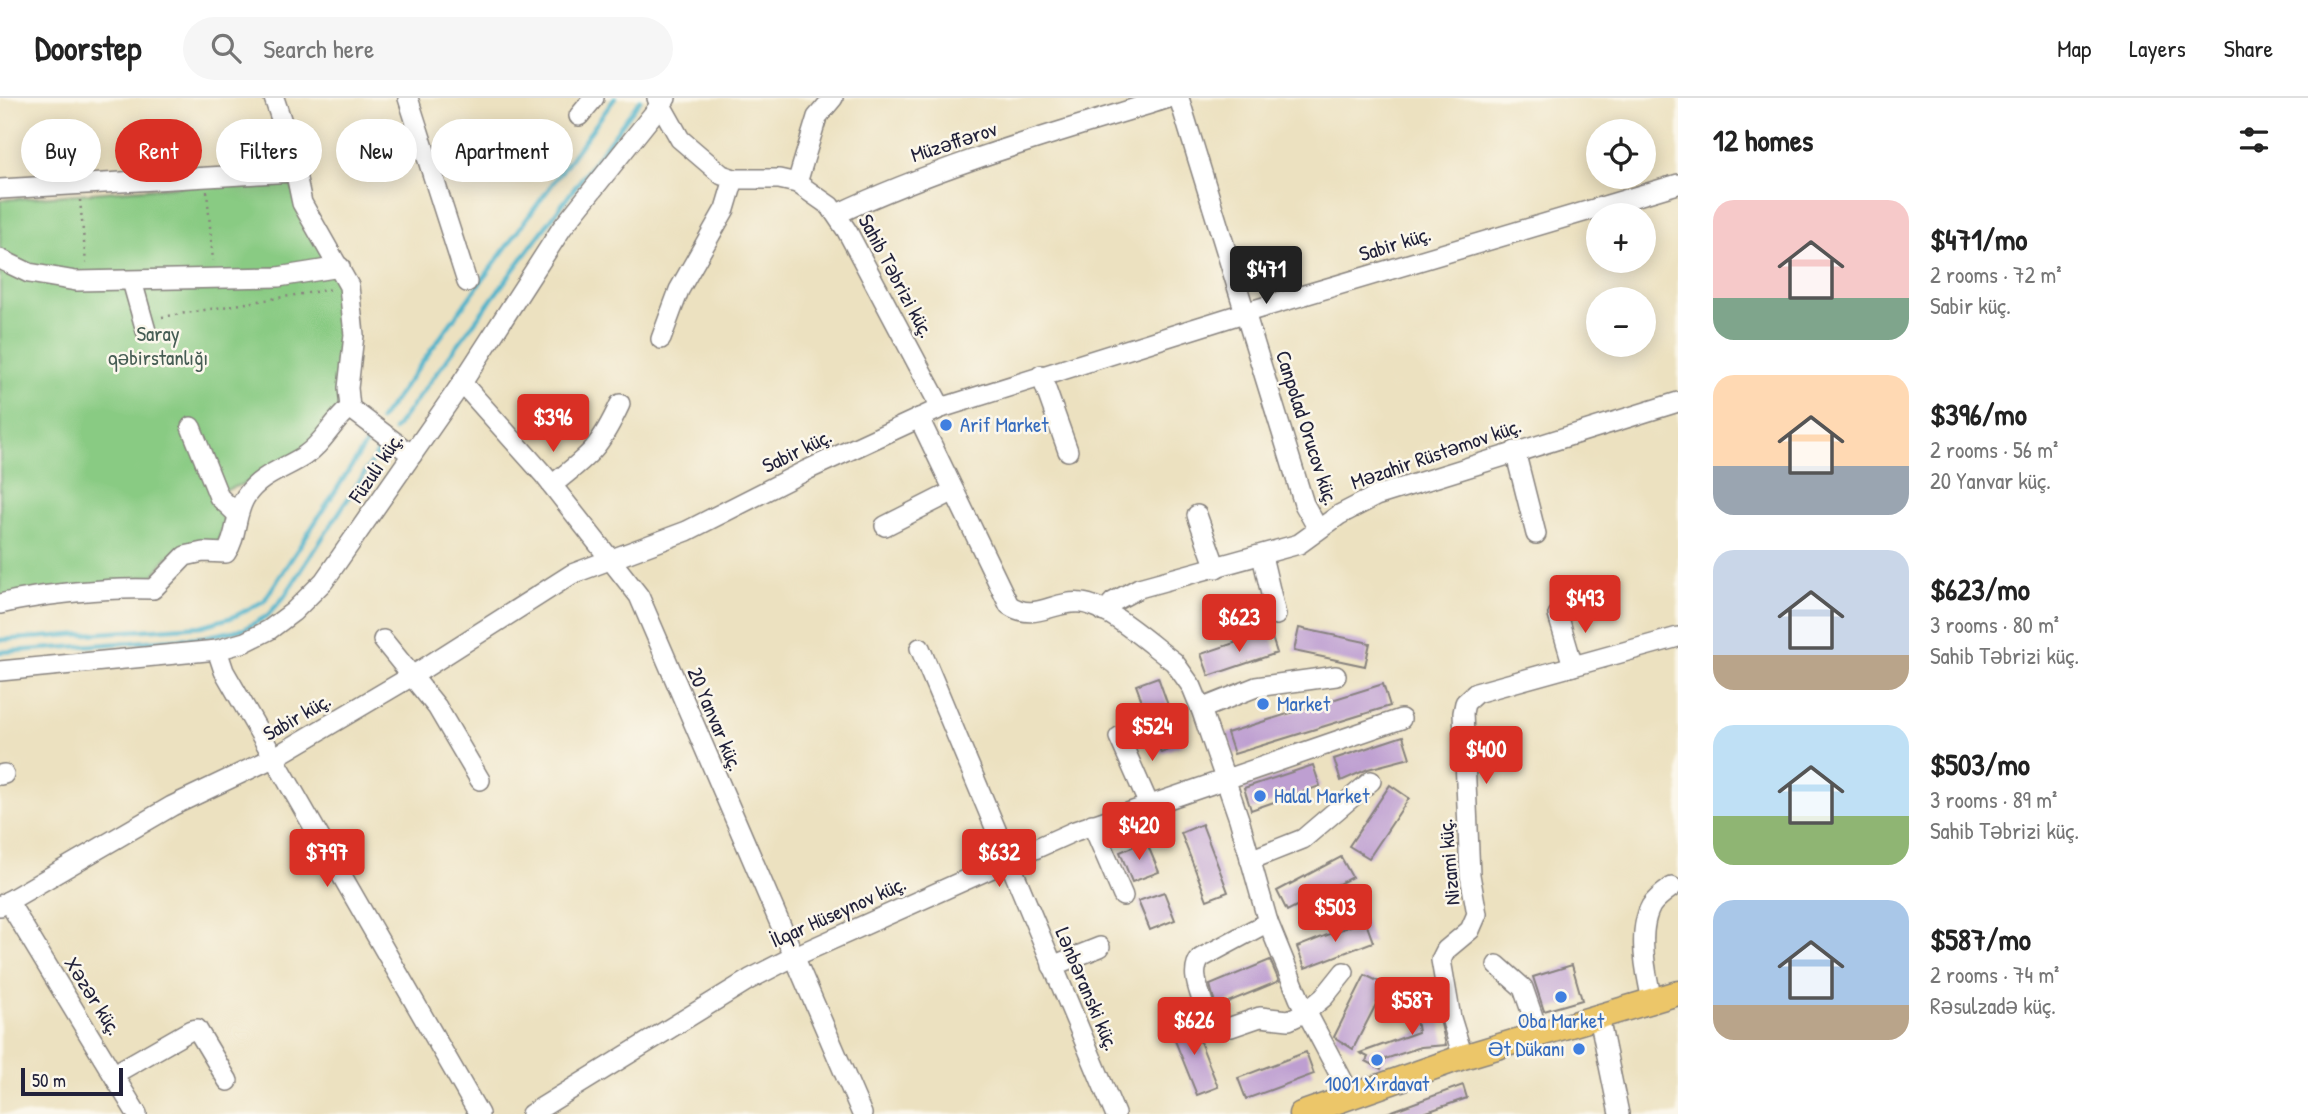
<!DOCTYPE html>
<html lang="en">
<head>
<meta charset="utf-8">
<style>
  :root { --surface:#fff; --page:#f6f6f6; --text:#222; --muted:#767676; --line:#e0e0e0; --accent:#d93025 }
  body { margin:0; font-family:"Patrick Hand",sans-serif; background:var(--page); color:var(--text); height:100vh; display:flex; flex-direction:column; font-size:26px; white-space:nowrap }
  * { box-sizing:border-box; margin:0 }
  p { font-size:23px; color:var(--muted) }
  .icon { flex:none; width:38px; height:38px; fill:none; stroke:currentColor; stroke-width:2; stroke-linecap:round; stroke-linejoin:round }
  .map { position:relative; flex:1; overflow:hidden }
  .drawer { display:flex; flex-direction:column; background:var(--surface); width:630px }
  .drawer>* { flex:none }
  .hud { position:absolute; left:21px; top:21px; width:665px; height:63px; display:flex; gap:14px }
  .tools { position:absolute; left:1586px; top:21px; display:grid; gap:14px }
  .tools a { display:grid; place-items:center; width:70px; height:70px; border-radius:50%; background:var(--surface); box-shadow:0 4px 18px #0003; font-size:35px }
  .scale { position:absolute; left:21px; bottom:18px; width:102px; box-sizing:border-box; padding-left:7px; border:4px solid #22223b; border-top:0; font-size:19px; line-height:24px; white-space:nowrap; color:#22223b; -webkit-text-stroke:5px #fbf7ec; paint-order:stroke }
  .price { position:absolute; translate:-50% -60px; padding:0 16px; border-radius:7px; background:var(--accent); color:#fff; font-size:23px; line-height:46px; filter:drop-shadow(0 2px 4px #0008) }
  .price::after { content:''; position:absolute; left:50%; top:42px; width:21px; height:16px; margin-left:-10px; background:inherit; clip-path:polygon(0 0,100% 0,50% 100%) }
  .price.current { background:#222; color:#fff }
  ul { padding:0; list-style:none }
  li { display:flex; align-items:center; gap:21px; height:175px; padding:0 35px }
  li span { display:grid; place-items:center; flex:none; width:196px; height:140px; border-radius:21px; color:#555 }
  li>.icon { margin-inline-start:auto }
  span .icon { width:84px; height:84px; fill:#fffc; stroke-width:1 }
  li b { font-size:30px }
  h2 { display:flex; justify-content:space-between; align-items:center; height:84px; padding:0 35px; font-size:30px }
  .pill { padding:0 24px; border-radius:32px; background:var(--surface); box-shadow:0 4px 18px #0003; font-size:24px; line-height:63px }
  .pill.current { background:var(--accent); color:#fff }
  header { display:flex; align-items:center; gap:42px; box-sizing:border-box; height:98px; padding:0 35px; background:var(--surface); border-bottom:2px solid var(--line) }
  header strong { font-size:33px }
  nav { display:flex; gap:38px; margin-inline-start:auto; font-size:24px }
  .search { width:490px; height:63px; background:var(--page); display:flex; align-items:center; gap:18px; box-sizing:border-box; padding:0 24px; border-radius:38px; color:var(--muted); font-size:26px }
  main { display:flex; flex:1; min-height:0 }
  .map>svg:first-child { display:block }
  .green { fill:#89cb83; stroke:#56765f; stroke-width:2 }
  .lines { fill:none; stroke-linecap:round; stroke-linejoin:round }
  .stream { stroke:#4bb2ca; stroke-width:4.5 }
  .building { fill:#be9fd1 }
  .minor-casing { stroke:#87827e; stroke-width:22 }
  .major-casing { stroke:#87827e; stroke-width:27 }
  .path { stroke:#87827e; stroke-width:2.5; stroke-dasharray:2 5; stroke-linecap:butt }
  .minor { stroke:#fff; stroke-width:19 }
  .major { stroke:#ecc669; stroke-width:24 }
  .shop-dot { fill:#3f7fe0; stroke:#fbf7ec; stroke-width:2.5 }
  .labels { text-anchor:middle; stroke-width:5; stroke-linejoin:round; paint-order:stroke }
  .street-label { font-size:21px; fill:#22223b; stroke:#fbf7ec }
  .park-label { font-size:21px; fill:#465d54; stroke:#fbf7ec }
  .shop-label { font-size:21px; fill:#366cbe; stroke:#fbf7ec; text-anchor:start }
</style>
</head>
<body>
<header>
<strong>Doorstep</strong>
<div class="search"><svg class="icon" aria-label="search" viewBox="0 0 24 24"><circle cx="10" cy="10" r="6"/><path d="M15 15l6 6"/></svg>Search here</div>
<nav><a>Map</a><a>Layers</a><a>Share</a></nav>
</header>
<main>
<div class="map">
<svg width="1678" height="1016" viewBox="0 0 1678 1016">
  <rect width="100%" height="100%" fill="#fbf7ec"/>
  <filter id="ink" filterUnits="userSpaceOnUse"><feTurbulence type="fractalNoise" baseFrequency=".0143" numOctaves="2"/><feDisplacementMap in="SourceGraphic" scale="14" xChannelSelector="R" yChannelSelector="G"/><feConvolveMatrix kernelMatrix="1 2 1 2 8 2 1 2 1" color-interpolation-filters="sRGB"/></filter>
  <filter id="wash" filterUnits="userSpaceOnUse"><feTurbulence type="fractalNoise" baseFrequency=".00686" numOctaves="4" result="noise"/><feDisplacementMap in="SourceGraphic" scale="28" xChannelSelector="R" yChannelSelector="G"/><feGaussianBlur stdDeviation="1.57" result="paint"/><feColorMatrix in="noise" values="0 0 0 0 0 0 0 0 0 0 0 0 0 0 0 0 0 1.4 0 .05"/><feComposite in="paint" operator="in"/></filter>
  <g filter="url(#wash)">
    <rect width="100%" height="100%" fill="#ece1c0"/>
    <polygon class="green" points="287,80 342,181 347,273 338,280 343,304 310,348 249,384 214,396 225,421 218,445 211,447 201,443 167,459 154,477 0,501 0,102"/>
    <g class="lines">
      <g class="stream">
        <polyline points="380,322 615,0"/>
        <polyline points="394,332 640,2"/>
        <polyline points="0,542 201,528 233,519 264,503 366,346"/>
        <polyline points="0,554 203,539 244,531 267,518 284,499 379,353"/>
      </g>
    </g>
    <g id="blocks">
      <g class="building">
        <polygon points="1299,530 1370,545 1365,568 1294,553"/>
        <polygon points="1270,533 1277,555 1209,578 1201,556"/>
        <polygon points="1158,579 1182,647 1161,655 1136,587"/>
        <polygon points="1383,586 1390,608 1234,656 1227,635"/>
        <polygon points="1403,638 1410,660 1368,671 1341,683 1334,661"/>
        <polygon points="1313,667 1320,688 1251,712 1244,690"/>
        <polygon points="1390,687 1409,700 1369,760 1349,748"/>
        <polygon points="1202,726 1228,794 1207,802 1181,735"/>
        <polygon points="1146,743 1159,774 1132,784 1120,754"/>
        <polygon points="1341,759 1352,779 1287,813 1277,793"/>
        <polygon points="1164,794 1175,822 1150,832 1138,803"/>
        <polygon points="1365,822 1373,844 1305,870 1297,849"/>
        <polygon points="1270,862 1279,883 1216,909 1210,887"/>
        <polygon points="1572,867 1582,902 1544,913 1533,879"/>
        <polygon points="1365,877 1386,887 1353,951 1334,939"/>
        <polygon points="1436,905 1446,947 1421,949 1385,961 1381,971 1366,963 1368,959 1360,955 1418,934 1414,909"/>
        <polygon points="1191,921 1218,989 1197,997 1170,930"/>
        <polygon points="1306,954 1314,976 1246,1001 1238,980"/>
        <polygon points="1463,987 1467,1000 1421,1016 1384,1016"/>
      </g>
    </g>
  </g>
  <g filter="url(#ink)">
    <use href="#blocks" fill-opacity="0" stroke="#87827e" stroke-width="2"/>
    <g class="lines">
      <g class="minor-casing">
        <g id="minor">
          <polyline points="274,0 290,48 302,105 349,188 354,237 348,290 350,310 412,357"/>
          <polyline points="408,0 467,184"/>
          <polyline points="657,0 680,41 722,77 734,81 779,81 797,85 830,108 847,133 941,310"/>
          <polyline points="1179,0 1304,406 1318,431"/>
          <polyline points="579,18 594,0"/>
          <polyline points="797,85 817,19 833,0"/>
          <polyline points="0,91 294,74"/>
          <path d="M837 116C943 66 1056 35 1169 0"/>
          <polyline points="0,161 29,175 76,183 278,179 340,169"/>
          <polyline points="132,183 146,233"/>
          <polyline points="661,241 679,192 725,111 734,81"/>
          <polyline points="1041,277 1068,353"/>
          <polyline points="462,285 544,377 639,498 862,1016"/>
          <path d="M919 320 1009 507C1035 525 1055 501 1082 505 1109 508 1152 548 1174 564L1192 589 1201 611 1239 721 1268 824 1299 900 1351 998"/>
          <polyline points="191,329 219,399 236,415"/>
          <polyline points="1515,353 1536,436"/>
          <path d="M552 387C590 357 599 351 620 306"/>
          <polyline points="1197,417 1216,470"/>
          <polyline points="885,428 954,393"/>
          <polyline points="1262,458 1276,517"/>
          <path d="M0 506C40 496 111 489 153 491L185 458 203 454 226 455C238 438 234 416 246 398 260 377 284 371 304 358 323 346 332 324 350 310"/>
          <polyline points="1104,514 1113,504 1139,490 1299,446 1339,417 1376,398 1678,304"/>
          <polyline points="1558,517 1573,568"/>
          <polyline points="383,542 437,609 480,682"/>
          <polyline points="920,550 1115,1016"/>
          <polyline points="217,552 224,573 479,1016"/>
          <polyline points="0,573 217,552 245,544 269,532 293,514 324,483 462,285 562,130 666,0"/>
          <polyline points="1201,611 1256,589 1336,578"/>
          <polyline points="1119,639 1149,707"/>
          <polyline points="0,677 4,676"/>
          <polyline points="1092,726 1123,798"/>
          <polyline points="1250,762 1303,741 1371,683"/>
          <polyline points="8,803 137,1016"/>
          <polyline points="0,808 172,708 275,659 412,578 572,476 687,433 807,372 941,310 1247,214 1678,86"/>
          <polyline points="1497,867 1523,890 1539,936"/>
          <polyline points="1052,868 1100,849"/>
          <path d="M1652 902C1646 876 1637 833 1651 808 1656 800 1665 794 1672 789"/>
          <path d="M1204 909C1200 893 1189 874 1201 860L1268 824"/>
          <polyline points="1599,919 1619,1016"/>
          <polyline points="1231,929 1260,919 1289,922 1306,914 1324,899 1344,874"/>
          <polyline points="1463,959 1451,920 1441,862 1446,852 1470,832 1477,816 1470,777 1463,615 1465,605 1476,595 1678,539"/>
          <polyline points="114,976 191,932 197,931 228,983"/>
          <polyline points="531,1016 750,881 793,859 1075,733 1401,621"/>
        </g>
      </g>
      <g class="major-casing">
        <polyline id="major" points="1301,1016 1463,959 1678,895"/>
      </g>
      <g class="path">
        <polyline points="207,93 213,163"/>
        <polyline points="80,102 86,165"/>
        <polyline points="162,219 332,191"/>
      </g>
      <use href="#minor" class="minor"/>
      <use href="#major" class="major"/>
    </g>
  </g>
  <g class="shop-dot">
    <circle cx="946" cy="327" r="7"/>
    <circle cx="1263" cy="606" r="7"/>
    <circle cx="1260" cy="698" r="7"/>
    <circle cx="1561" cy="899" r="7"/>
    <circle cx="1579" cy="951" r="7"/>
    <circle cx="1377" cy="962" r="7"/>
  </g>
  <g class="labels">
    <g class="street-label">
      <text transform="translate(954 44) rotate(-18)" y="7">Müzəffərov</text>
      <text transform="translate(1395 146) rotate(-17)" y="7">Sabir küç.</text>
      <text transform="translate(896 178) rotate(62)" y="7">Sahib Təbrizi küç.</text>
      <text transform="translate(1307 330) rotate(72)" y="7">Canpolad Orucov küç.</text>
      <text transform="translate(797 353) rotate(-26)" y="7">Sabir küç.</text>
      <text transform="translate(1436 356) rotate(-19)" y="7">Məzahir Rüstəmov küç.</text>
      <text transform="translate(376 370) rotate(-56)" y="7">Füzuli küç.</text>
      <text transform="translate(297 619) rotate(-30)" y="7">Sabir küç.</text>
      <text transform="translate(715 621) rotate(67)" y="7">20 Yanvar küç.</text>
      <text transform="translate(1449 764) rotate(-95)" y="7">Nizami küç.</text>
      <text transform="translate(838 814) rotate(-24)" y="7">İlqar Hüseynov küç.</text>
      <text transform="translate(1087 891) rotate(67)" y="7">Lənbəranski küç.</text>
      <text transform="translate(93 898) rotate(58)" y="7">Xəzər küç.</text>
    </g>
    <g class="park-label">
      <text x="158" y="243">Saray<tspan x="158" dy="24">qəbirstanlığı</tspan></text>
    </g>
    <g class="shop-label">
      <text x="960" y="334">Arif Market</text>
      <text x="1277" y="613">Market</text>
      <text x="1274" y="705">Halal Market</text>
      <text x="1561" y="930" text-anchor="middle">Oba Market</text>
      <text x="1565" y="958" text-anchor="end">Ət Dükanı</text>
      <text x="1377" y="993" text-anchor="middle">1001 Xırdavat</text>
    </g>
  </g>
</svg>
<div class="tools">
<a><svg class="icon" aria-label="locate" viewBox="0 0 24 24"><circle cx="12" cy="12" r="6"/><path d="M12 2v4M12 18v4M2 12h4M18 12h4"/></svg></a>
<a>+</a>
<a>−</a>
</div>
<div class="scale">50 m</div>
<b class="price current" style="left:1266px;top:208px">$471</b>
<b class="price" style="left:553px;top:356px">$396</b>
<b class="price" style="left:1585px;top:537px">$493</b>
<b class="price" style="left:1239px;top:556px">$623</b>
<b class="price" style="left:1152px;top:665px">$524</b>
<b class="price" style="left:1486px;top:688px">$400</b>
<b class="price" style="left:1139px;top:764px">$420</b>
<b class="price" style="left:327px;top:791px">$797</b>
<b class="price" style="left:999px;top:791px">$632</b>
<b class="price" style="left:1335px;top:846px">$503</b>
<b class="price" style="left:1412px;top:939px">$587</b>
<b class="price" style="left:1194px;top:959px">$626</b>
<div class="hud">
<a class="pill">Buy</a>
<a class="pill current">Rent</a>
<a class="pill">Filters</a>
<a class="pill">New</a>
<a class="pill">Apartment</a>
</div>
</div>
<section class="drawer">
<h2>12 homes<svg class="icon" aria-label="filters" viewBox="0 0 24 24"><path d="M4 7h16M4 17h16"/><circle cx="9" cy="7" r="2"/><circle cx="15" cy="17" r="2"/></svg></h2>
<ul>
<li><span style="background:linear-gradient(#f6c9c9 70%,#7fa58c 0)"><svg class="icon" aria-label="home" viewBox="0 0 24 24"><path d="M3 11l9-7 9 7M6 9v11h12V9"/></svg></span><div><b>$471/mo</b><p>2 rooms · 72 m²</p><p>Sabir küç.</p></div></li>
<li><span style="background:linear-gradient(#ffd9b3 65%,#9aa5b1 0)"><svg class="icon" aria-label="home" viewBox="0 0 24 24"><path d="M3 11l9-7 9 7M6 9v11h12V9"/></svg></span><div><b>$396/mo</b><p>2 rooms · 56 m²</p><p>20 Yanvar küç.</p></div></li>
<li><span style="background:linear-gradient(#c9d6e8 75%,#b9a48a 0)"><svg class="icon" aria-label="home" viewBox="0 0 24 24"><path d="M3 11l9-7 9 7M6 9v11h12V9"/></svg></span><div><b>$623/mo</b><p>3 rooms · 80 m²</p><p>Sahib Təbrizi küç.</p></div></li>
<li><span style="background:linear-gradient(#bfe0f5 65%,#8fb573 0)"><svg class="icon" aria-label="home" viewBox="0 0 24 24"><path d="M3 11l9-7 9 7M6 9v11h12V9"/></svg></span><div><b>$503/mo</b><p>3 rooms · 89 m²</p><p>Sahib Təbrizi küç.</p></div></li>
<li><span style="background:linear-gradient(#a9c7e8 75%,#b9a48a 0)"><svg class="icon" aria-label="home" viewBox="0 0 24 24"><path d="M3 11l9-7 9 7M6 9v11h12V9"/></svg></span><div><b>$587/mo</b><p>2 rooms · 74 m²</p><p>Rəsulzadə küç.</p></div></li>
</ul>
</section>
</main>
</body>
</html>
